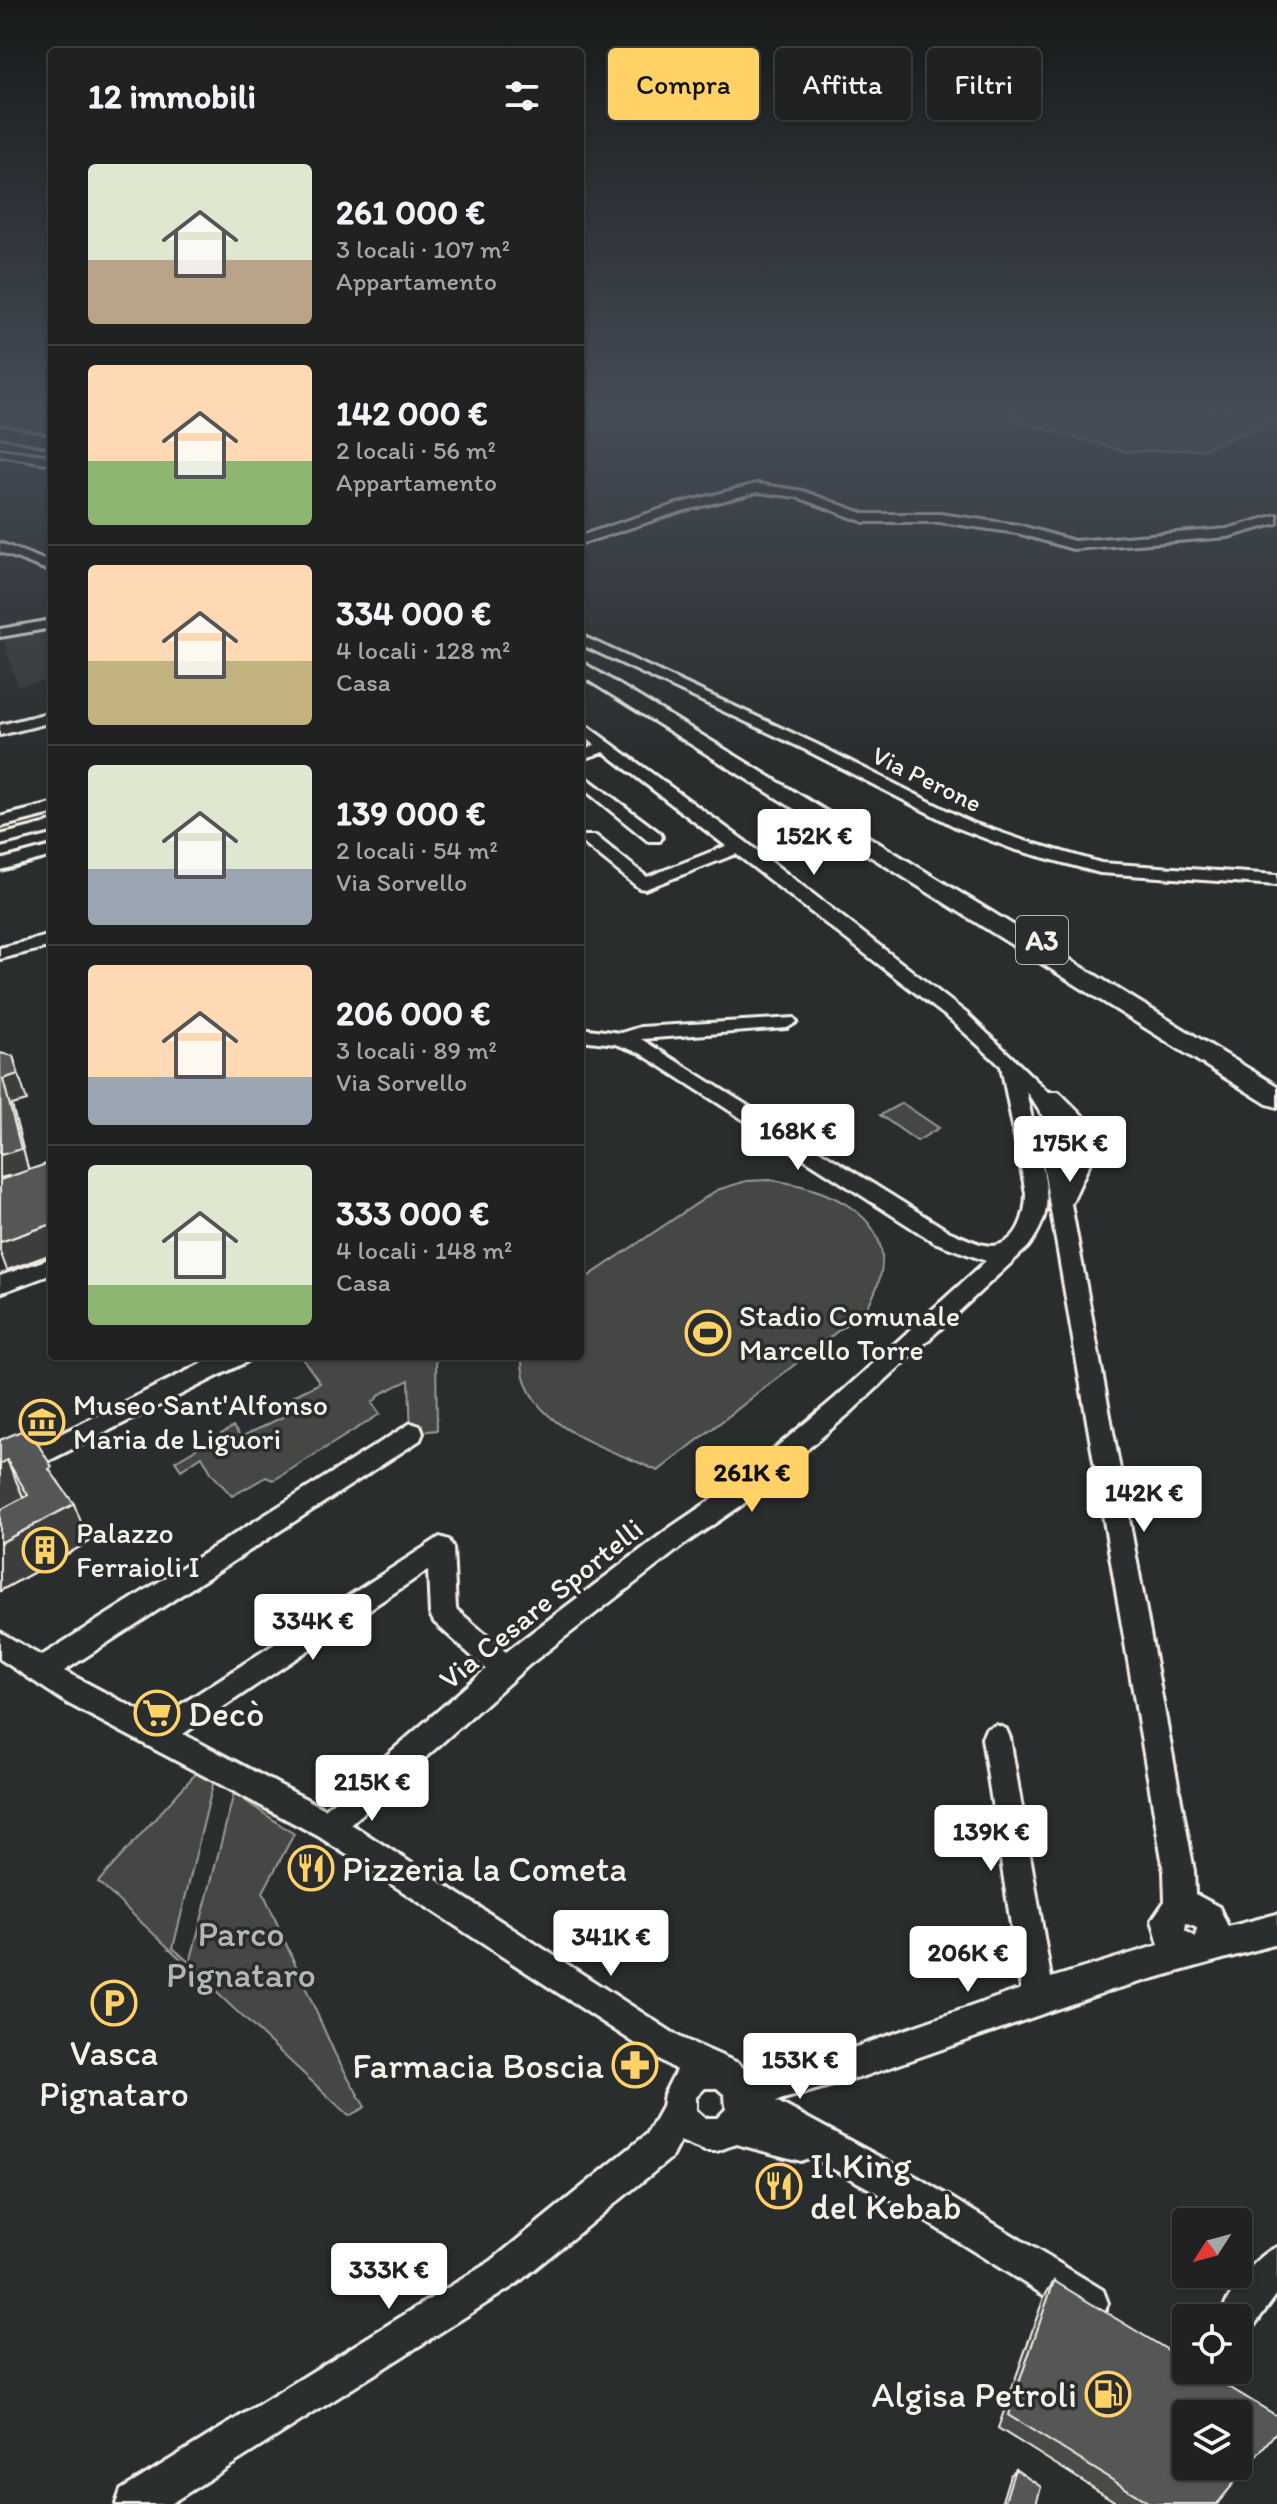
<!DOCTYPE html>
<html lang="it">
<head>
<meta charset="utf-8">
<style>
  :root { --surface:#202222; --page:#282a2a; --text:#f1f3f6; --muted:#a2a4a5; --line:#3d3f40; --accent:#ffd166 }
  body { margin:0; font-family:Itim,sans-serif; background:var(--page); color:var(--text); height:100vh; display:flex; flex-direction:column; font-size:30px; white-space:nowrap }
  * { box-sizing:border-box; margin:0 }
  p { font-size:26px; color:var(--muted) }
  .icon { flex:none; width:44px; height:44px; fill:none; stroke:currentColor; stroke-width:2; stroke-linecap:round; stroke-linejoin:round }
  .map { position:relative; flex:1; overflow:hidden }
  .drawer { position:absolute; left:48px; top:48px; width:536px; height:1312px; display:flex; flex-direction:column; background:var(--surface); border-radius:8px; box-shadow:0 2px 6px #0004,0 0 0 2px var(--line) }
  .drawer>* { flex:none }
  .top-card { position:absolute; left:608px; top:48px; width:548px; height:72px; display:flex; gap:16px }
  .needle { width:52px; rotate:234deg }
  .controls { position:absolute; left:1172px; top:2208px; display:grid; gap:16px }
  .controls a { display:grid; place-items:center; width:80px; height:80px; border-radius:8px; background:var(--surface); box-shadow:0 2px 6px #0004,0 0 0 2px var(--line); font-size:40px }
  .price { position:absolute; translate:-50% -68px; padding:0 18px; border-radius:8px; background:#fff; color:#222; font-size:26px; line-height:52px; filter:drop-shadow(0 2px 4px #0008) }
  .price::after { content:''; position:absolute; left:50%; top:48px; width:24px; height:18px; margin-left:-12px; background:inherit; clip-path:polygon(0 0,100% 0,50% 100%) }
  .price.current { background:var(--accent); color:#111 }
  ul { padding:0; list-style:none }
  li { display:flex; align-items:center; gap:24px; height:200px; padding:0 40px }
  li+li { border-top:2px solid var(--line) }
  li span { display:grid; place-items:center; flex:none; width:224px; height:160px; border-radius:8px; color:#555 }
  li>.icon { margin-inline-start:auto }
  span .icon { width:96px; height:96px; fill:#fffc; stroke-width:1 }
  li b { font-size:34px }
  h2 { display:flex; justify-content:space-between; align-items:center; height:96px; padding:0 40px; font-size:34px }
  .tag { padding:0 28px; border-radius:8px; background:var(--surface); box-shadow:0 2px 6px #0004,0 0 0 2px var(--line); font-size:28px; line-height:72px }
  .tag.current { background:var(--accent); color:#111 }
  .map>svg:first-child { display:block }
  .built { fill:#373a3a }
  .green { fill:#444645; stroke:#9c9c96; stroke-width:2 }
  .lines { fill:none; stroke-linecap:round; stroke-linejoin:round }
  .minor-tunnel { stroke:#484a4a; stroke-width:12; stroke-dasharray:12 6; stroke-linecap:butt }
  .minor-casing { stroke:#f4f1e8; stroke-width:6 }
  .highway-casing { stroke:#f4f1e8; stroke-width:6 }
  .minor { fill:#2a2d2e; fill-rule:evenodd }
  .highway { fill:#2a2d2e; fill-rule:evenodd }
  .wall { fill:#494b4a; stroke:#f4f1e8; stroke-width:2 }
  .shaded-wall { fill:#3c3d3c; stroke:#f4f1e8; stroke-width:2 }
  .building { fill:#555756; stroke:#f4f1e8; stroke-width:2; fill-rule:evenodd }
  .labels { text-anchor:middle; stroke-width:7; stroke-linejoin:round; paint-order:stroke }
  .far-street-label { font-size:26px; fill:#f4f1e8; stroke:#2a2d2e }
  .shield { fill:#2a2d2e; stroke:#b7b6b0; stroke-width:2 }
  .shield-label { font-size:28px; font-weight:bold; fill:#f4f1e8 }
  .poi-label { font-size:30px; fill:#f4f1e8; stroke:#2a2d2e; text-anchor:start }
  .street-label { font-size:30px; fill:#f4f1e8; stroke:#2a2d2e }
  .near-poi-label { font-size:36px; fill:#f4f1e8; stroke:#2a2d2e; text-anchor:start }
  .near-park-label { font-size:36px; fill:#b6b5af; stroke:#2a2d2e }
</style>
</head>
<body>
<div class="map">
<svg width="1277" height="2504" viewBox="0 0 1277 2504">
  <rect width="100%" height="100%" fill="#2a2d2e"/>
  <filter id="ink" filterUnits="userSpaceOnUse"><feTurbulence type="fractalNoise" baseFrequency=".0125" numOctaves="2"/><feDisplacementMap in="SourceGraphic" scale="16" xChannelSelector="R" yChannelSelector="G"/><feConvolveMatrix kernelMatrix="1 2 1 2 8 2 1 2 1" color-interpolation-filters="sRGB"/></filter>
  <g filter="url(#ink)">
    <polygon class="built" points="52,627 52,680 18,686 2,635"/>
    <g class="green">
      <polygon points="1009,411 1277,411 1277,419 1204,449 1127,452 1015,421"/>
      <polygon points="902,1103 939,1128 917,1141 880,1115"/>
      <path d="M770 1180C843 1189 915 1229 866 1309L658 1471C607 1447 519 1426 522 1356H580V1282L717 1190 746 1181Z"/>
      <polygon points="301,1356 436,1356 437,1430 411,1433 409,1380 382,1393 372,1403 380,1414 274,1480 266,1477 232,1496 212,1474 202,1456 181,1470 175,1461 233,1427 241,1437 293,1412 287,1399 320,1383"/>
      <polygon points="198,1771 214,1780 173,1948 190,1963 234,1793 294,1834 263,1892 335,2054 365,2107 349,2116 98,1882"/>
    </g>
    <g class="lines">
      <polyline class="minor-tunnel" points="29,461 52,453"/>
      <g class="minor-casing">
        <g id="minor">
          <polygon points="0,449 52,456 52,464 0,455"/>
          <polygon points="757,484 803,491 865,514 940,514 1018,525 1074,541 1227,529 1277,515 1277,523 1228,537 1073,549 1017,533 940,522 864,522 797,497 757,492 682,511 580,544 580,536 674,505"/>
          <polygon points="0,543 52,563 52,572 0,552"/>
          <polygon points="52,620 52,628 0,637 0,629"/>
          <polygon points="580,635 816,744 970,822 1025,841 1101,863 1277,875 1277,885 1100,873 1013,849 958,828 806,750 580,644"/>
          <polygon points="52,712 52,722 0,735 0,725"/>
          <path d="M580 721 746 842 966 1013 1048 1092H1059L1084 1117 1097 1147 1071 1204 1194 1871 1195 1894 1219 1907 1228 1927 1277 1914V1944L1108 1991 865 2076 776 2101 922 2180 1103 2290 1108 2303 1103 2316 1090 2321 1077 2316 898 2204 811 2157 801 2161 736 2144 717 2151H705L680 2141 671 2158 515 2285 170 2504H116L121 2490 491 2261 647 2134 662 2107 664 2094 676 2070 318 1836 67 1703 0 1659V1632L41 1656 411 1423 420 1426 423 1433 420 1440 64 1671 157 1720 440 1537 449 1540 453 1548 456 1609 506 1652 671 1527 724 1491 835 1398 986 1261 934 1242 640 1053 615 1044 580 1040V1028L621 1033 640 1027 794 1018 797 1022 787 1028 641 1039 950 1232C962 1236 979 1246 992 1246 1018 1244 1026 1215 1026 1193L1001 1066 952 1021 736 854 645 889 639 888 584 844 582 840 584 836H596L647 877 726 846 604 752 580 760V750L595 745 580 733ZM1026 1091 1047 1122 1038 1148ZM1067 1124 1077 1147 1065 1172 1058 1152ZM1040 1155 1042 1158 1164 1871 1165 1901 1152 1920 1159 1945 1051 1978 1010 1738 1006 1729 996 1725 986 1729 982 1738 1021 1989 850 2049 751 2075 738 2063 681 2038 351 1824 529 1665 689 1541 742 1505 851 1412 1028 1247C1053 1213 1048 1195 1040 1155ZM428 1570 430 1614 434 1622 486 1669 325 1809 183 1734ZM1186 1923 1197 1928 1196 1937 1185 1931ZM705 2088H717L725 2095 726 2109 717 2118H705L696 2110V2097Z"/>
          <polygon points="580,773 660,833 662,837 660,841 648,841 580,786"/>
          <polygon points="52,804 52,814 0,827 0,817"/>
          <polygon points="52,822 52,832 0,845 0,835"/>
          <polygon points="52,846 52,856 0,870 0,860"/>
          <polygon points="52,935 52,946 0,959 0,948"/>
          <polygon points="52,1258 52,1274 0,1293 0,1276"/>
          <polygon points="217,1356 250,1356 246,1362 0,1485 0,1464"/>
          <path d="M1277 2247V2294L1250 2331 1238 2336V2318H1219C1229 2294 1253 2257 1277 2247Z"/>
        </g>
      </g>
      <g class="highway-casing">
        <g id="highway">
          <polygon points="0,426 52,437 52,447 0,436"/>
          <polygon points="580,661 1277,1086 1277,1107 1267,1104 580,675"/>
        </g>
      </g>
      <use href="#minor" class="minor"/>
      <use href="#highway" class="highway"/>
    </g>
    <g class="wall">
      <polygon points="0,1440 58,1481 89,1542 0,1591"/>
      <polygon points="1054,2281 1217,2504 1119,2504 998,2428 1044,2297"/>
      <polygon points="1015,2469 1036,2504 1001,2504 1010,2475"/>
    </g>
    <g class="shaded-wall">
      <polygon points="13,1056 27,1101 12,1105 30,1176 10,1182 8,1176 0,1178 0,1152 3,1079"/>
      <polygon points="52,1224 52,1254 7,1270 0,1251 0,1242"/>
      <polygon points="7,1460 24,1499 0,1511 0,1464"/>
      <polygon points="74,1504 89,1542 0,1591 0,1543"/>
    </g>
    <g class="building">
      <polygon points="0,1053 13,1056 18,1074 3,1079 21,1149 1,1155"/>
      <polygon points="52,1162 52,1224 0,1242 0,1180"/>
      <polygon points="28,1428 52,1467 49,1469 74,1504 0,1543 0,1510 28,1495 7,1460 0,1464 0,1440"/>
      <path d="M1054 2281 1186 2361V2370H1201L1277 2416V2431L1217 2504H1151L1008 2415ZM1186 2414H1238V2466H1186Z"/>
      <polygon points="1015,2469 1041,2487 1036,2504 1004,2504"/>
    </g>
  </g>
  <linearGradient id="sky" x2="0" y2="1"><stop stop-color="#171919"/><stop offset="0.54" stop-color="#444c57"/><stop offset="1" stop-color="#444c57" stop-opacity="0"/></linearGradient>
  <rect width="1277" height="761" fill="url(#sky)"/>
  <defs>
    <g id="stadium-ring" transform="scale(2.3)"><circle r="9.5" fill="#2a2d2e" stroke="#ffd166" stroke-width="1.5"/><path d="M0-5a6.5 5 0 1 0 0 10a6.5 5 0 1 0 0-10ZM-3.5-1.8h7v3.6h-7Z" fill="#ffd166"/></g>
    <g id="museum-ring" transform="scale(2.3)"><circle r="9.5" fill="#2a2d2e" stroke="#ffd166" stroke-width="1.5"/><path d="M0-6L6-3V-2H-6V-3ZM-5-1h2V3h-2ZM-1-1h2V3h-2ZM3-1h2V3H3ZM-6 4H6V6H-6Z" fill="#ffd166"/></g>
    <g id="building-ring" transform="scale(2.3)"><circle r="9.5" fill="#2a2d2e" stroke="#ffd166" stroke-width="1.5"/><path d="M-4-6H4V6H1V3H-1V6H-4ZM-2.5-4.3h1.7v1.8h-1.7ZM.8-4.3h1.7v1.8H.8ZM-2.5-1h1.7V.8h-1.7ZM.8-1h1.7V.8H.8Z" fill="#ffd166"/></g>
    <g id="supermarket-ring" transform="scale(2.3)"><circle r="9.5" fill="#2a2d2e" stroke="#ffd166" stroke-width="1.5"/><path d="M-6-5.5h2.5l.6 2H6L4.5 2H-2.5L-4.4-4H-6ZM-1.5 3.2a1.3 1.3 0 1 0 .1 0ZM3 3.2a1.3 1.3 0 1 0 .1 0Z" fill="#ffd166"/></g>
    <g id="restaurant-ring" transform="scale(2.3)"><circle r="9.5" fill="#2a2d2e" stroke="#ffd166" stroke-width="1.5"/><path d="M-5-6h1v4h1v-4h1v4h1v-4h1v5L-1.5 .5V6h-2V.5L-5-1ZM5-6V6H3V1.5H1.5Q1.5-4 5-6Z" fill="#ffd166"/></g>
    <g id="parking-ring" transform="scale(2.3)"><circle r="9.5" fill="#2a2d2e" stroke="#ffd166" stroke-width="1.5"/><path d="M-3.5-5.5H1a3.5 3.5 0 0 1 0 7H-1V5.5H-3.5ZM-1-3.4V-.6H.8a1.4 1.4 0 0 0 0-2.8Z" fill="#ffd166"/></g>
    <g id="pharmacy-ring" transform="scale(2.3)"><circle r="9.5" fill="#2a2d2e" stroke="#ffd166" stroke-width="1.5"/><path d="M-2-6h4v4h4v4h-4v4h-4v-4h-4v-4h4Z" fill="#ffd166"/></g>
    <g id="fuel-ring" transform="scale(2.3)"><circle r="9.5" fill="#2a2d2e" stroke="#ffd166" stroke-width="1.5"/><path d="M-5.5-6h7V0h2V4h1.3V-2.5L3-4.5l.8-.8L6-3V5H2.5V1h-1V6h-7ZM-4.2-4.7v3.2H.2V-4.7Z" fill="#ffd166"/></g>
  </defs>
  <g fill-rule="evenodd">
    <use href="#stadium-ring" x="708" y="1333"/>
    <use href="#museum-ring" x="42" y="1422"/>
    <use href="#building-ring" x="45" y="1550"/>
    <use href="#supermarket-ring" x="157" y="1713"/>
    <use href="#restaurant-ring" x="311" y="1868"/>
    <use href="#parking-ring" x="114" y="2003"/>
    <use href="#pharmacy-ring" x="635" y="2065"/>
    <use href="#restaurant-ring" x="779" y="2186"/>
    <use href="#fuel-ring" x="1108" y="2394"/>
  </g>
  <g class="labels">
    <g class="far-street-label">
      <text transform="translate(927 779) rotate(26)" y="9">Via Perone</text>
    </g>
    <rect class="shield" x="1016" y="916" width="52" height="48" rx="6"/>
    <g class="shield-label">
      <text x="1042" y="950">A3</text>
    </g>
    <g class="poi-label">
      <text x="739" y="1326">Stadio Comunale<tspan x="739" dy="34">Marcello Torre</tspan></text>
      <text x="73" y="1415">Museo Sant'Alfonso<tspan x="73" dy="34">Maria de Liguori</tspan></text>
      <text x="76" y="1543">Palazzo<tspan x="76" dy="34">Ferraioli I</tspan></text>
    </g>
    <g class="street-label">
      <text transform="translate(541 1604) rotate(-39)" y="10">Via Cesare Sportelli</text>
    </g>
    <g class="near-poi-label">
      <text x="188" y="1726">Decò</text>
      <text x="342" y="1881">Pizzeria la Cometa</text>
      <text x="114" y="2065" text-anchor="middle">Vasca<tspan x="114" dy="41">Pignataro</tspan></text>
      <text x="604" y="2078" text-anchor="end">Farmacia Boscia</text>
      <text x="810" y="2178">Il King<tspan x="810" dy="41">del Kebab</tspan></text>
      <text x="1077" y="2407" text-anchor="end">Algisa Petroli</text>
    </g>
    <g class="near-park-label">
      <text x="241" y="1946">Parco<tspan x="241" dy="41">Pignataro</tspan></text>
    </g>
  </g>
</svg>
<div class="controls">
<a><svg class="needle" viewBox="-14 -14 28 28"><path d="M0-13l5 13h-10z" fill="#e53935"/><path d="M0 13l5-13h-10z" fill="#a2a4a5"/></svg></a>
<a><svg class="icon" aria-label="locate" viewBox="0 0 24 24"><circle cx="12" cy="12" r="6"/><path d="M12 2v4M12 18v4M2 12h4M18 12h4"/></svg></a>
<a><svg class="icon" aria-label="layers" viewBox="0 0 24 24"><path d="M12 4l9 5-9 5-9-5zM3 14l9 5 9-5"/></svg></a>
</div>
<b class="price" style="left:814px;top:877px">152K €</b>
<b class="price" style="left:798px;top:1172px">168K €</b>
<b class="price" style="left:1070px;top:1184px">175K €</b>
<b class="price current" style="left:752px;top:1514px">261K €</b>
<b class="price" style="left:1144px;top:1534px">142K €</b>
<b class="price" style="left:313px;top:1662px">334K €</b>
<b class="price" style="left:372px;top:1823px">215K €</b>
<b class="price" style="left:991px;top:1873px">139K €</b>
<b class="price" style="left:611px;top:1978px">341K €</b>
<b class="price" style="left:968px;top:1994px">206K €</b>
<b class="price" style="left:800px;top:2101px">153K €</b>
<b class="price" style="left:389px;top:2311px">333K €</b>
<div class="top-card">
<a class="tag current">Compra</a>
<a class="tag">Affitta</a>
<a class="tag">Filtri</a>
</div>
<section class="drawer">
<h2>12 immobili<svg class="icon" aria-label="filters" viewBox="0 0 24 24"><path d="M4 7h16M4 17h16"/><circle cx="9" cy="7" r="2"/><circle cx="15" cy="17" r="2"/></svg></h2>
<ul>
<li><span style="background:linear-gradient(#dfe7d0 60%,#b9a48a 0)"><svg class="icon" aria-label="home" viewBox="0 0 24 24"><path d="M3 11l9-7 9 7M6 9v11h12V9"/></svg></span><div><b>261 000 €</b><p>3 locali · 107 m²</p><p>Appartamento</p></div></li>
<li><span style="background:linear-gradient(#ffd9b3 60%,#8fb573 0)"><svg class="icon" aria-label="home" viewBox="0 0 24 24"><path d="M3 11l9-7 9 7M6 9v11h12V9"/></svg></span><div><b>142 000 €</b><p>2 locali · 56 m²</p><p>Appartamento</p></div></li>
<li><span style="background:linear-gradient(#ffd9b3 60%,#c2b280 0)"><svg class="icon" aria-label="home" viewBox="0 0 24 24"><path d="M3 11l9-7 9 7M6 9v11h12V9"/></svg></span><div><b>334 000 €</b><p>4 locali · 128 m²</p><p>Casa</p></div></li>
<li><span style="background:linear-gradient(#dfe7d0 65%,#9aa5b1 0)"><svg class="icon" aria-label="home" viewBox="0 0 24 24"><path d="M3 11l9-7 9 7M6 9v11h12V9"/></svg></span><div><b>139 000 €</b><p>2 locali · 54 m²</p><p>Via Sorvello</p></div></li>
<li><span style="background:linear-gradient(#ffd9b3 70%,#9aa5b1 0)"><svg class="icon" aria-label="home" viewBox="0 0 24 24"><path d="M3 11l9-7 9 7M6 9v11h12V9"/></svg></span><div><b>206 000 €</b><p>3 locali · 89 m²</p><p>Via Sorvello</p></div></li>
<li><span style="background:linear-gradient(#dfe7d0 75%,#8fb573 0)"><svg class="icon" aria-label="home" viewBox="0 0 24 24"><path d="M3 11l9-7 9 7M6 9v11h12V9"/></svg></span><div><b>333 000 €</b><p>4 locali · 148 m²</p><p>Casa</p></div></li>
</ul>
</section>
</div>
</body>
</html>
